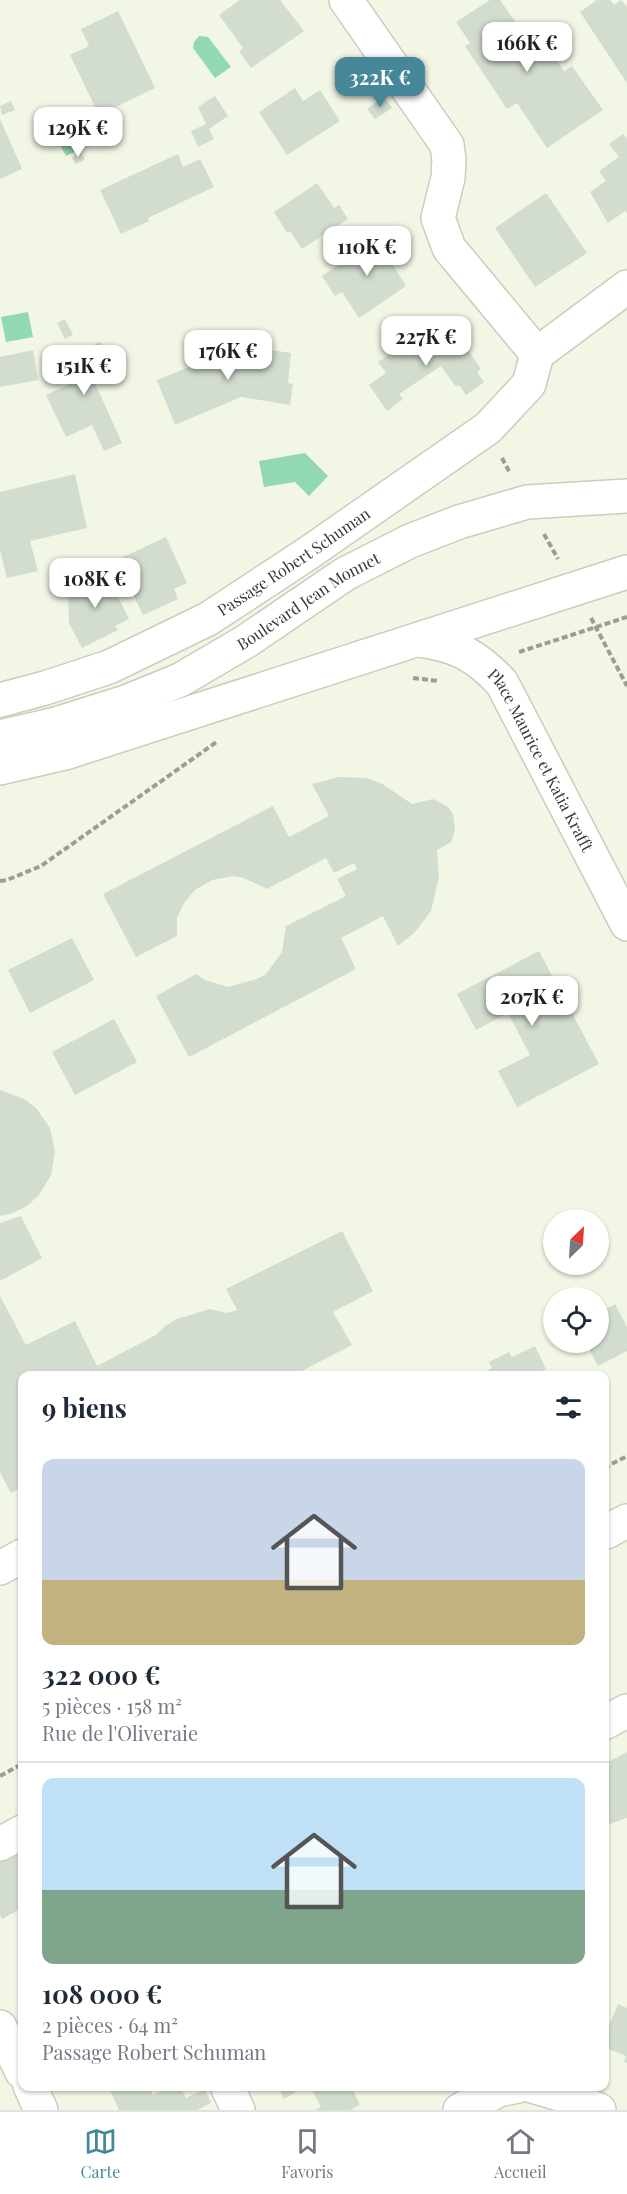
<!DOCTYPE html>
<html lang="fr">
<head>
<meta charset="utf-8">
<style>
  :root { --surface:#fff; --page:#f6f6f7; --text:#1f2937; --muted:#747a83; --line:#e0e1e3; --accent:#458799 }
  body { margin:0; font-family:"Playfair Display",serif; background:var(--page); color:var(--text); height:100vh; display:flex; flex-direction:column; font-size:22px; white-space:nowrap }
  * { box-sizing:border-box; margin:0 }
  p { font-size:20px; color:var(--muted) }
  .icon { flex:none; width:33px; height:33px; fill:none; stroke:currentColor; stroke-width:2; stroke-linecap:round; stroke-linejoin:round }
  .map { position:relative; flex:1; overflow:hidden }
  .side { position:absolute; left:18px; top:1371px; width:591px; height:720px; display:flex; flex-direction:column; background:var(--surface); border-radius:12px; box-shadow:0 2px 4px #0004 }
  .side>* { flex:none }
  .needle { width:39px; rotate:25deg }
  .tools { position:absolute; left:543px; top:1209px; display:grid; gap:12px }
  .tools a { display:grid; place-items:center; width:66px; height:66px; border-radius:50%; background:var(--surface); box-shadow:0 2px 4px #0004; font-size:30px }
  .price { position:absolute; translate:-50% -51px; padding:0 14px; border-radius:12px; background:#fff; color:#222; font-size:20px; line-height:39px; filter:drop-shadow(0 2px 3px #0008) }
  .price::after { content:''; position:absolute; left:50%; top:36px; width:18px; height:14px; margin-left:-9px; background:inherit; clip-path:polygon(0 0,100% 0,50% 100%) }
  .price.active { background:var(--accent); color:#fff }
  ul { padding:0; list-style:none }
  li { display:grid; align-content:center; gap:12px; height:318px; padding:0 24px }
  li+li { border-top:2px solid var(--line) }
  li span { display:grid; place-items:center; height:186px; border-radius:12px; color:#555 }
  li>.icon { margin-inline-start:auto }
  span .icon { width:108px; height:108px; fill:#fffc; stroke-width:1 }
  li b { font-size:26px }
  h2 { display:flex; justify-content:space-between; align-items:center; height:72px; padding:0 24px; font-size:26px }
  .dock { display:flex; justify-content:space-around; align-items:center; height:84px; border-top:2px solid var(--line); background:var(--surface); font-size:16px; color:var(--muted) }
  .dock a { display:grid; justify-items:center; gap:3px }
  .dock .active { color:var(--accent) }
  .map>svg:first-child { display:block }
  .water { fill:#92d8b1 }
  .building { fill:#d2ddcf }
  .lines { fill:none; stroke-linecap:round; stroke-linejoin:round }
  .minor-casing { stroke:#c9cebd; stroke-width:36 }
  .path { stroke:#9b9f92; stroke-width:4; stroke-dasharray:6 3; stroke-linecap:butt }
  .minor { stroke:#fff; stroke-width:33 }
  .labels { text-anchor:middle; stroke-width:5; stroke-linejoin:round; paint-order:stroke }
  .street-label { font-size:16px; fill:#363831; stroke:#f1f6e5 }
</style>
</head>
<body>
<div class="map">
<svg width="627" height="2110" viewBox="0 0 627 2110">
  <rect width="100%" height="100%" fill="#f1f6e5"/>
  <g class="water">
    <polygon points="199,36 208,37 231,67 215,78 193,48 194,42"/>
    <polygon points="57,108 60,114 66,112 84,147 66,156 48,121 53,118 50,111"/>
    <polygon points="28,312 33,337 6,342 1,317"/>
    <polygon points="305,453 328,476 309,496 295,482 264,487 259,461"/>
  </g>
  <g class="building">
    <polygon points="240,0 280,0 304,31 251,68 239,51 243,48 219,15"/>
    <polygon points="490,0 500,0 526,37 536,31 564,71 572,66 603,110 547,148 517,103 507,109 465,46 470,43 456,22"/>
    <polygon points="597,0 610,0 614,5 621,0 627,7 627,83 580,12"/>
    <polygon points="118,11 155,88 99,115 70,55 89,46 81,29"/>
    <polygon points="295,88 303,101 320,90 340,121 287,155 259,112"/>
    <polygon points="215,96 228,116 209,129 214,139 198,147 191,131 206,124 198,107"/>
    <polygon points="384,97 392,108 375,119 367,109"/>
    <polygon points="11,101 15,110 2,115 0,106"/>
    <polygon points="0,119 22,169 0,179"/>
    <polygon points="623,134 627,139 627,213 625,211 608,223 590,192 606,181 599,171 619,157 609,144"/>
    <polygon points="81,153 85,159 76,164 72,158"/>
    <polygon points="178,154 183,167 200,159 214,187 148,218 149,221 121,234 100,190"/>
    <polygon points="317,183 334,208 339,205 348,219 302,249 290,231 287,233 274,212"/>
    <polygon points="546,193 587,253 535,287 495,228"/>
    <polygon points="385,235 400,258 392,264 406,286 359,318 342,292 335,296 322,276"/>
    <polygon points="65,319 73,335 65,339 57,323"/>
    <polygon points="427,329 433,337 447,339 456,333 481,369 477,372 484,382 466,395 459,385 456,387 441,366 399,394 403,399 387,411 369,385 386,373 378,362"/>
    <polygon points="100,342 113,369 93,379 122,443 104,451 92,425 66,437 46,395 68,385 57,362"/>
    <polygon points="224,343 291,353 288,383 293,384 290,405 241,397 175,425 157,380 223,353"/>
    <polygon points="33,350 38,380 0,387 0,357"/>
    <polygon points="75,474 87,528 30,541 38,571 7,578 0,550 0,492"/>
    <polygon points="166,537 187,583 174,589 178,599 143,615 117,560"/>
    <polygon points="104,568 129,619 115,626 118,630 82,648 69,623 68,593 83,586 82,582 91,577 90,575"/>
    <polygon points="339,777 366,778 375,781 384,785 412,804 433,799 448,807 453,814 455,830 451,842 437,850 439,877 431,911 415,932 398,946 383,916 341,938 356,969 189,1057 156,996 196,974 205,980 228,987 257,979 266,974 282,952 286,926 346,896 337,879 357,869 354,863 334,873 326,858 267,889 244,878 234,876 212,880 195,890 184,903 177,918 177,936 136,957 103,894 273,806 289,837 329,816 312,784"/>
    <polygon points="72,938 94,980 30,1013 8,970"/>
    <polygon points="539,951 599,1064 517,1107 498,1071 530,1055 508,1013 476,1030 457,994"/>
    <polygon points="114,1019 137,1062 75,1095 52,1052"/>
    <polygon points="0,1090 24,1099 36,1108 50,1128 55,1152 51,1175 39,1195 27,1206 13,1213 0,1216"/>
    <polygon points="21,1216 42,1258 0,1281 0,1223"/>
    <polygon points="342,1231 373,1291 333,1312 352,1345 292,1376 22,1376 22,1493 19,1489 11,1493 0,1472 0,1296 26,1345 75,1321 97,1366 156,1335 164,1327 177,1319 210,1309 227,1313 237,1310 226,1289"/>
    <polygon points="603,1303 606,1309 615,1304 627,1327 627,1351 598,1366 588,1347 575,1354 569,1342 598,1342 598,1305"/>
    <polygon points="535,1346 546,1369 535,1376 484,1376 483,1373 492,1368 489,1362 509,1352 512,1357"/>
    <polygon points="627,1752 627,1818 604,1826 604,1764"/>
    <polygon points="22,1846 22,1908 2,1919 0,1915 0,1858"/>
    <polygon points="618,2004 627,2008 627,2063 624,2062 626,2056 604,2047 604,2038"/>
    <polygon points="108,2086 148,2086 153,2095 171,2086 180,2086 186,2098 205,2089 211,2103 197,2110 119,2110"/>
    <polygon points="278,2086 306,2086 284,2099"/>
    <polygon points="310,2086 351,2086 360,2105 350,2110 315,2110 321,2107"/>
  </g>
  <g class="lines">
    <g class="minor-casing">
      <g id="minor">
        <polyline points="346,0 447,145 449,160 448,178 438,218 449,248 537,354 627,287"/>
        <path id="s1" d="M418 640C456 645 476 655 502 683L627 924"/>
        <path id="s2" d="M0 700 45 688 109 667 208 619 307 554 488 428 529 384 537 354"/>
        <path id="s3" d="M0 737 56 724 126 702 180 680 245 642 345 574 410 541 459 522 527 502 627 496"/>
        <polyline points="0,768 65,753 627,572"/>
        <polyline points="604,1533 627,1521"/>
        <polyline points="0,1568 22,1556"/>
        <polyline points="604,1723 627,1711"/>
        <polyline points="0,1844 22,1832"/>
        <polyline points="0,2027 22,2072"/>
        <polyline points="30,2086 41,2110"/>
        <polyline points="227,2086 238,2110"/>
        <polyline points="532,2086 563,2095 599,2110"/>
        <polyline points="460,2110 499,2090 518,2086"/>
      </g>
    </g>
    <g class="path">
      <polyline points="502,458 510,473"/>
      <polyline points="544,534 558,559"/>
      <polyline points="591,618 627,686"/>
      <polyline points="519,652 627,617"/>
      <polyline points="413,678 438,681"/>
      <polyline points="0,881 7,880 41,866 218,741"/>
      <polyline points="604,1468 627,1456"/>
      <polyline points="0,1776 22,1764"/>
    </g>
    <use href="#minor" class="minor"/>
  </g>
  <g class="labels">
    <g class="street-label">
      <text dy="6" stroke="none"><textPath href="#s2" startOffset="327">Passage Robert Schuman</textPath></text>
      <text dy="6" stroke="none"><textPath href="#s3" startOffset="340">Boulevard Jean Monnet</textPath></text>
      <text dy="6" stroke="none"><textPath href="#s1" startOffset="183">Place Maurice et Katia Krafft</textPath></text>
    </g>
  </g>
</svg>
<div class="tools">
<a><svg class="needle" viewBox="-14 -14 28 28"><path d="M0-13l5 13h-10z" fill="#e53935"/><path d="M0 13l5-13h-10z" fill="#747a83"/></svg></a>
<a><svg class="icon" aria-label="locate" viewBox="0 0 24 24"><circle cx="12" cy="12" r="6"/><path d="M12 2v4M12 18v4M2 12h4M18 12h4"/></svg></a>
</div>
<b class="price" style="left:527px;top:73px">166K €</b>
<b class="price active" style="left:380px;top:108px">322K €</b>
<b class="price" style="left:78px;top:158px">129K €</b>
<b class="price" style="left:367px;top:277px">110K €</b>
<b class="price" style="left:426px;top:367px">227K €</b>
<b class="price" style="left:228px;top:381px">176K €</b>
<b class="price" style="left:84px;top:396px">151K €</b>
<b class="price" style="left:95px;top:609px">108K €</b>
<b class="price" style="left:532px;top:1027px">207K €</b>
<section class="side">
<h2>9 biens<svg class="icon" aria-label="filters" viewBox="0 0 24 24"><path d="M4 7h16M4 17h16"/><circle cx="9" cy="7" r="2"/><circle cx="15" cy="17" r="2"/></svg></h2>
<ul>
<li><span style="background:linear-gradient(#c9d6e8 65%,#c2b280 0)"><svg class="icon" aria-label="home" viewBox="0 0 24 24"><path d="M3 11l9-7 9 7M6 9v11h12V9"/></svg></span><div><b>322 000 €</b><p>5 pièces · 158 m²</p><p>Rue de l'Oliveraie</p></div></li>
<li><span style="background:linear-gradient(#bfe0f5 60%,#7fa58c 0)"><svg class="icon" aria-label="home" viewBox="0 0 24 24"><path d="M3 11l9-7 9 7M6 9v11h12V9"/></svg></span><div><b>108 000 €</b><p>2 pièces · 64 m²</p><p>Passage Robert Schuman</p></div></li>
</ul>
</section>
</div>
<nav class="dock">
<a class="active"><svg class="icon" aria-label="map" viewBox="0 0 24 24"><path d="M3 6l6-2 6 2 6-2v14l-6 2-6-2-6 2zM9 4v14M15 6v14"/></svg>Carte</a>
<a><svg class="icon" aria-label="saved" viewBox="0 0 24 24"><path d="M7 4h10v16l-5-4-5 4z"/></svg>Favoris</a>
<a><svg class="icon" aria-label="home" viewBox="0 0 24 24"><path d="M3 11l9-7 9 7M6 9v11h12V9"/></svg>Accueil</a>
</nav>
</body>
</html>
